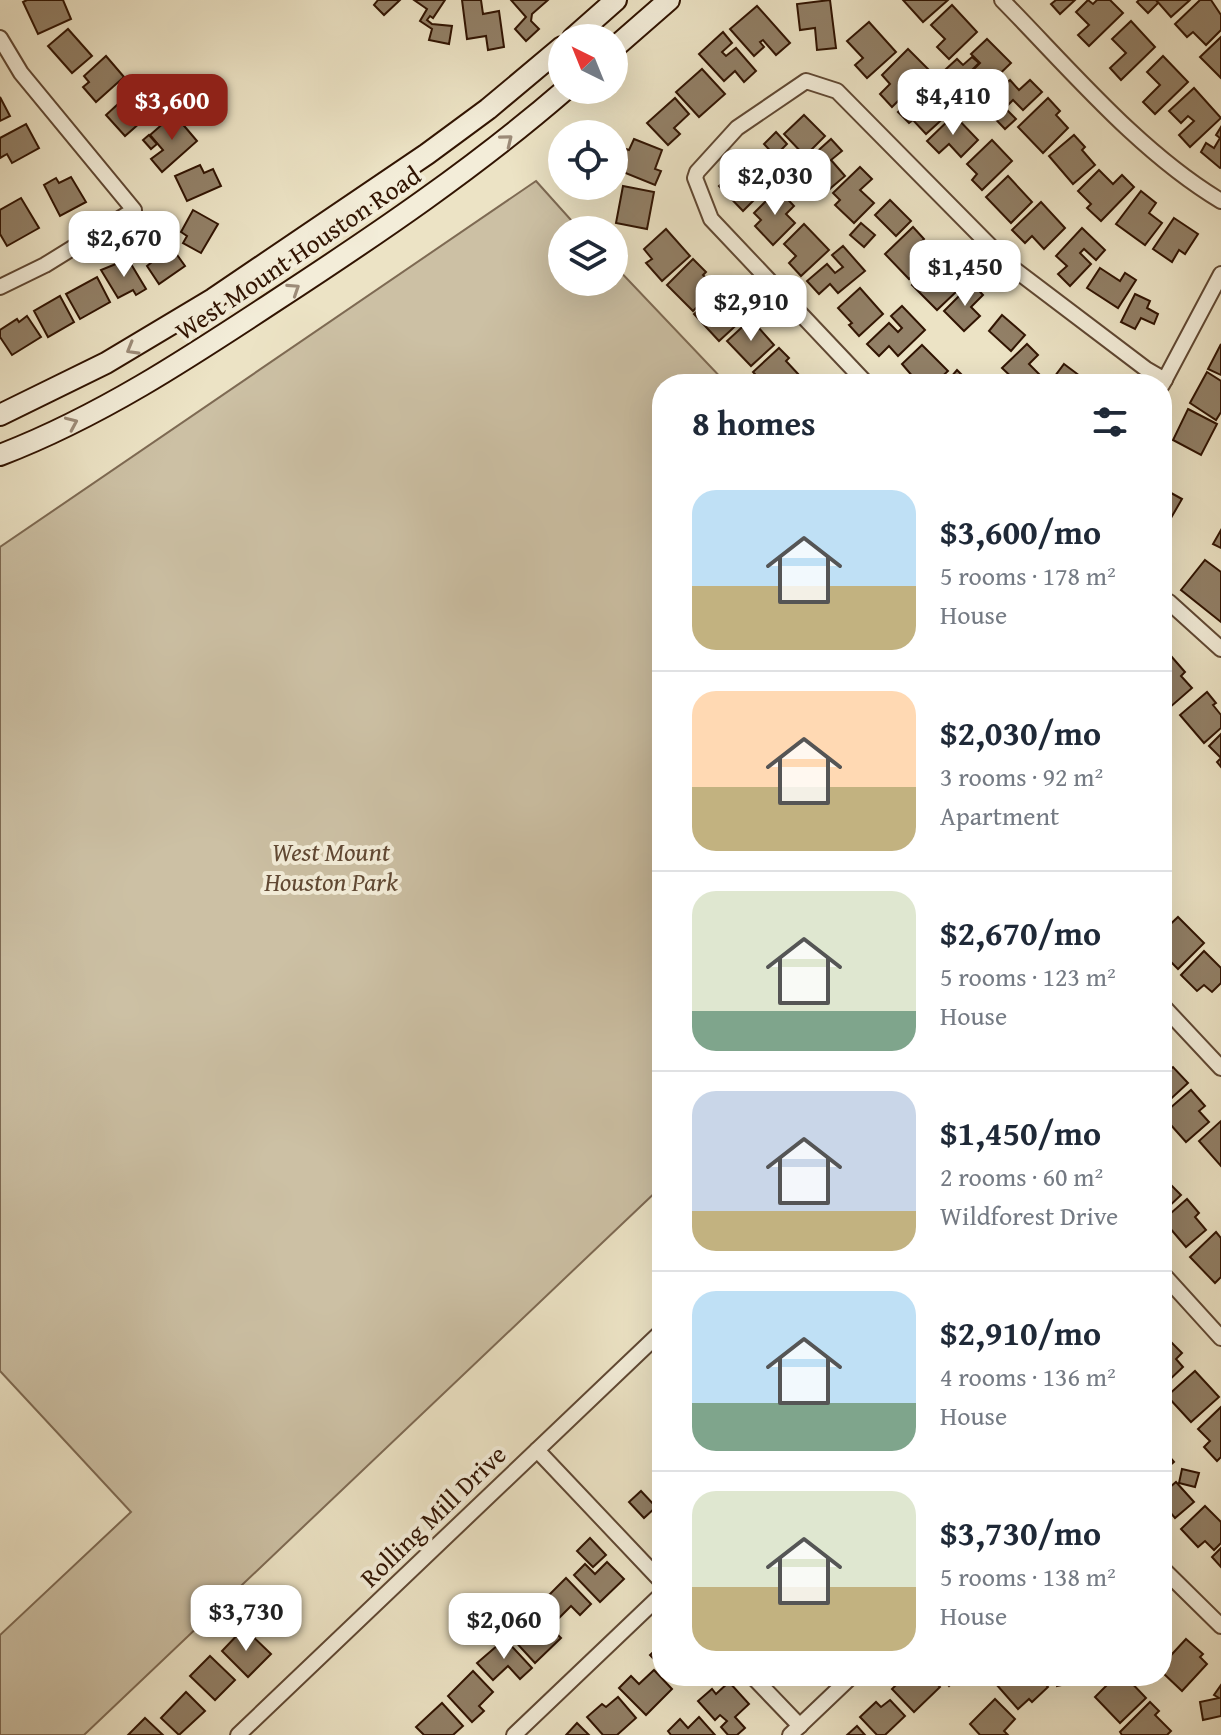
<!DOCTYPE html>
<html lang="en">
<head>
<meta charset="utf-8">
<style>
  :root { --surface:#fff; --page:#f2f2f3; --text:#1f2937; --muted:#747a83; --line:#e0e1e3; --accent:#8f2418 }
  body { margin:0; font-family:"Gentium Book Plus",serif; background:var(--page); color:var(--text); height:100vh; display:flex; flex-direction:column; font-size:30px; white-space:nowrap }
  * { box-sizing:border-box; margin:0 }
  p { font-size:26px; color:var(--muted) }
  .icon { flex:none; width:44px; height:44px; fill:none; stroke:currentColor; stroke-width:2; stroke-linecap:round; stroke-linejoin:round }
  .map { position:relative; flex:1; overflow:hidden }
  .panel { position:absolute; left:652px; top:374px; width:520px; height:1312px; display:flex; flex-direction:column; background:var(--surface); border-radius:32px; box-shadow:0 8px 32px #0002 }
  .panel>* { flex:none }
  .needle { width:52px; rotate:317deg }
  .controls { position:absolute; left:548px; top:24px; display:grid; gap:16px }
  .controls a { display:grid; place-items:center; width:80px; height:80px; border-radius:50%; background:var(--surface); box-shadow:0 8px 32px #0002; font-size:40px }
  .price { position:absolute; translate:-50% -68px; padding:0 18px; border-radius:16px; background:#fff; color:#222; font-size:26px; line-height:52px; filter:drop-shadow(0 2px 4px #0008) }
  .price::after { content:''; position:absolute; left:50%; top:48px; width:24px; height:18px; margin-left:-12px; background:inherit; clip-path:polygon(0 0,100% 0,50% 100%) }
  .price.active { background:var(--accent); color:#fff }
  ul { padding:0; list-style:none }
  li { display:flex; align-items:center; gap:24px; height:200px; padding:0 40px }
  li+li { border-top:2px solid var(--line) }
  li span { display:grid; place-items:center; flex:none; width:224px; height:160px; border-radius:24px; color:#555 }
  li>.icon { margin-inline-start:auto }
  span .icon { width:96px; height:96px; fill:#fffc; stroke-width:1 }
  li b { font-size:34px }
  h2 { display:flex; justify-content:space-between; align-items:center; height:96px; padding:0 40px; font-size:34px }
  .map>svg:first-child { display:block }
  .green { fill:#ccc0a4; stroke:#7e6a53; stroke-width:2 }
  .building { fill:#928067; stroke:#311402; stroke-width:2 }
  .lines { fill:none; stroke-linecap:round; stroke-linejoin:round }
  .street-casing { stroke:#604833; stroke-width:18 }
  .secondary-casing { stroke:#311402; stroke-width:24 }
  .street { stroke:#f3edd9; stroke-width:14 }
  .secondary { stroke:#f3edd9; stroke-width:20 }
  .oneway { stroke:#9c8b78 }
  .labels { text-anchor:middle; stroke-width:8; stroke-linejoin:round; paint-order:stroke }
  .street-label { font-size:26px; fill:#311402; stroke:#f3edd9 }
  .park-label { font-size:26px; font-style:italic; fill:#604833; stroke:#f3edd9 }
</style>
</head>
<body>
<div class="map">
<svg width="1221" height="1735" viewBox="0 0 1221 1735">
  <rect width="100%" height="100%" fill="#ece3c5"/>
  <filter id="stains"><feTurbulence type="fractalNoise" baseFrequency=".0025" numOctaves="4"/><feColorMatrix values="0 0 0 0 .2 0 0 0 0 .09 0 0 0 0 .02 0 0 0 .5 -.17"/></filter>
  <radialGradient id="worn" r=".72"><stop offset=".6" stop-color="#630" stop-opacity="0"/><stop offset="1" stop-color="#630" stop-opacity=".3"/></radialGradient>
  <polygon class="green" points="536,181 580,230 562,230 562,282 614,282 614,265 727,384 662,384 662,1186 84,1735 0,1735 0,1635 131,1512 0,1371 0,547"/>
  <g class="building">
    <polygon points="27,0 63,0 71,19 38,34 23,2"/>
    <polygon points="378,0 400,0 384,15 374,5"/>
    <polygon points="414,0 445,0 433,18 430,16 427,20 432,24 452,26 449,44 429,40 432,29 420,21 427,9"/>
    <polygon points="462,0 481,0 483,14 499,11 504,47 488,50 486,36 467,39"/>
    <polygon points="511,0 548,0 532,14 531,21 539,29 526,41 515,29 526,17"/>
    <polygon points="830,0 836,48 817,50 815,28 800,30 797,4"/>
    <polygon points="903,0 948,0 923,22"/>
    <polygon points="1056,0 1075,0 1060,14 1051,4"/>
    <polygon points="1088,0 1093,4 1097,0 1110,0 1123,13 1089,46 1078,35 1089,25 1076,12"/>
    <polygon points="1139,0 1156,0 1158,3 1148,13 1137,2"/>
    <polygon points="1156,0 1190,0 1171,17"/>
    <polygon points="1200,0 1211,0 1221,15 1221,30 1206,45 1193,32 1187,37 1175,24"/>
    <polygon points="952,5 977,32 949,59 937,47 945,39 931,25"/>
    <polygon points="757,6 790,43 776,55 763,40 760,42 764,47 754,56 730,29"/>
    <polygon points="1131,21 1155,47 1121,80 1110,68 1126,53 1112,39"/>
    <polygon points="869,22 896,52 867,78 855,65 863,58 847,41"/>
    <polygon points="68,29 92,56 72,73 48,46"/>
    <polygon points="723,32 732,43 722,52 726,56 736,48 756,71 744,82 735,71 724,81 699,54"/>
    <polygon points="1221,37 1221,78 1200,57"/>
    <polygon points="987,39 1011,63 985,88 970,73 980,63 971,54"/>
    <polygon points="908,49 931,72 920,83 909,71 904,75 914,85 892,107 880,94 890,84 882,75"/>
    <polygon points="106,56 124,77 96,102 83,87 89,82 84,76"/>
    <polygon points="1163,56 1188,82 1155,114 1143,102 1160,85 1147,72"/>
    <polygon points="972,57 979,63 960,82 946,69 957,59 963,65"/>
    <polygon points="702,69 725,94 699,117 676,92"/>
    <polygon points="1010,80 1019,90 1030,80 1042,92 1023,110 1013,100 1005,108 1016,119 1005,129 983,106"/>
    <polygon points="923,88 948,114 926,134 913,120 909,123 898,112"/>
    <polygon points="1194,88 1221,118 1190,147 1179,135 1194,121 1188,116 1181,123 1169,111"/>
    <polygon points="129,94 149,115 125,136 106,115"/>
    <polygon points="0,97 10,116 0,121"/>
    <polygon points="675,98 689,114 674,128 680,134 668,145 647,123"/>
    <polygon points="1048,98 1060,111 1056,115 1068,128 1043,153 1018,127"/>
    <polygon points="174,114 197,141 162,172 151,159 163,150 150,135"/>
    <polygon points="804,115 825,136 805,156 784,134"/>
    <polygon points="954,115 978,140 961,157 949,144 939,153 927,141"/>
    <polygon points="26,124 39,148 12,163 7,154 0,158 0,138"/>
    <polygon points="1221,127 1221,167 1220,168 1201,152 1206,143 1214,148 1220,138 1216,135"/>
    <polygon points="776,132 787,144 775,156 764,144"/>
    <polygon points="149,135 157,144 151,149 143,140"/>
    <polygon points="1074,135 1085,147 1082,150 1095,165 1073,184 1049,156"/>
    <polygon points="634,139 662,150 655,169 661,171 655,185 623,172 625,168 616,164 623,148 629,150"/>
    <polygon points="831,139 842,151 831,160 845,176 826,192 802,165"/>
    <polygon points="992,140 1012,161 982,190 972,180 977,174 967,164"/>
    <polygon points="751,156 762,168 751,177 764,190 743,211 719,186"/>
    <polygon points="200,165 204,173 213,169 221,186 187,201 175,176"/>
    <polygon points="860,167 872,179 860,190 874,203 854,223 835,205 840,200 833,193"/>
    <polygon points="1099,170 1113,184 1122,175 1134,187 1101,221 1087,208 1091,204 1078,191"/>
    <polygon points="1008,176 1032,202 1011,223 986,197"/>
    <polygon points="71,177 86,202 60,216 44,185 56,178 59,183"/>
    <polygon points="623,186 654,192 647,229 616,223"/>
    <polygon points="778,189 794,206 786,214 795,223 773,245 755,226 761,220 754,213"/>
    <polygon points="1141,191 1156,203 1149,213 1162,223 1145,245 1116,224"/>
    <polygon points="21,198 39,228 7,246 0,234 0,210"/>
    <polygon points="890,200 911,221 896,236 875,215"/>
    <polygon points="1041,202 1065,228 1044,249 1032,236 1025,243 1012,230"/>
    <polygon points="193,210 218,224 201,253 183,243 187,236 181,232"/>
    <polygon points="1174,218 1198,234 1185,254 1179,250 1172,262 1153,249"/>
    <polygon points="861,223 875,235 864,247 850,235"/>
    <polygon points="804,224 829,250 801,276 789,263 796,256 784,244"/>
    <polygon points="913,227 924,239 916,247 928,260 909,279 885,254"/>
    <polygon points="1082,228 1105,250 1096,260 1084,249 1080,253 1091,264 1070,286 1058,274 1067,266 1056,256"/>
    <polygon points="666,229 690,256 662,281 646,263 652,259 644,249"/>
    <polygon points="170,245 185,266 159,284 147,266 157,258 155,255"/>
    <polygon points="843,246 865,271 838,293 830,284 819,294 807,281 827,264 835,273 843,267 832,255"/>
    <polygon points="943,255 954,267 944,276 958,290 937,310 912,285"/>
    <polygon points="128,259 146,289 136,295 133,290 118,298 101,270"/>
    <polygon points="693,259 706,272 703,275 716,288 693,311 667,285"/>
    <polygon points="1100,268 1120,281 1125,273 1136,280 1118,308 1087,288"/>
    <polygon points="97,277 110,302 80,319 66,294"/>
    <polygon points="972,283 983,295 971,307 980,316 964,331 944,311"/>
    <polygon points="860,288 883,314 859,336 849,325 852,323 838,308"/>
    <polygon points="719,292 743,319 719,341 694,314"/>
    <polygon points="1135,294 1150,301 1147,308 1158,314 1154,324 1141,318 1135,329 1121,322"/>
    <polygon points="60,296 74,322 48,337 34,311"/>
    <polygon points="902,306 925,330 898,356 889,346 879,356 867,344 889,323 898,332 902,328 891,316"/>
    <polygon points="1002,315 1025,335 1011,351 989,331"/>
    <polygon points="27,316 41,337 12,355 0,337 0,330 17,319 19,322"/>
    <polygon points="751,319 774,345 751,366 727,341"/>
    <polygon points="1027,344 1038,355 1029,364 1043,378 1037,384 1019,384 1002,368"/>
    <polygon points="1221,344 1221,375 1208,369"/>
    <polygon points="922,345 948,371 934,384 908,384 914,378 902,364"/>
    <polygon points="779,348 789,358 786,361 800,376 792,384 764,384 753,372"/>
    <polygon points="1064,364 1088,382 1087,384 1049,384"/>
    <polygon points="957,370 971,384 945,384"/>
    <polygon points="1207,372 1221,381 1221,412 1216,420 1190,403"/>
    <polygon points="1188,409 1217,424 1201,455 1173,440"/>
    <polygon points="1162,488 1182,499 1164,530 1162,529"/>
    <polygon points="1221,530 1221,548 1213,544"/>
    <polygon points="1205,560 1221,572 1221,622 1181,590"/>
    <polygon points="1171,656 1185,672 1181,676 1192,688 1168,709 1162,703 1162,665"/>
    <polygon points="1207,692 1216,703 1213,705 1221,715 1221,728 1204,743 1180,715"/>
    <polygon points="1221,734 1221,767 1217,762 1221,758 1209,746"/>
    <polygon points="1178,917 1204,943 1178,969 1162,953 1162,932"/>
    <polygon points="1204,951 1221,968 1221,983 1212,992 1204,985 1197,991 1181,975"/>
    <polygon points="1162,1066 1167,1072 1173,1067 1188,1083 1162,1107"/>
    <polygon points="1191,1090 1205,1106 1199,1111 1209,1122 1186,1142 1162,1115"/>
    <polygon points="1221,1121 1221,1166 1199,1141"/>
    <polygon points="1162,1176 1181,1195 1162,1213"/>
    <polygon points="1187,1199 1199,1213 1195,1217 1206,1230 1186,1247 1163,1220"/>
    <polygon points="1216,1232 1221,1238 1221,1277 1215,1283 1190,1257"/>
    <polygon points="1166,1337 1182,1353 1176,1359 1183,1367 1166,1383 1162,1379 1162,1340"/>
    <polygon points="1195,1371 1219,1397 1191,1422 1167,1396"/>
    <polygon points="1221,1407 1221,1457 1217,1461 1204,1447 1210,1441 1198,1429"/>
    <polygon points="1162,1448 1174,1462 1162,1472"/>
    <polygon points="1182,1469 1199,1473 1195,1487 1179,1483"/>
    <polygon points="1176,1482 1194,1502 1175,1518 1162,1503 1162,1494"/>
    <polygon points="641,1491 656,1507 644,1518 629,1502"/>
    <polygon points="1205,1506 1221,1522 1221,1543 1214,1550 1205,1541 1198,1547 1181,1529"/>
    <polygon points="662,1513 662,1528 654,1520"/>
    <polygon points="590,1538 606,1555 593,1567 577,1551"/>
    <polygon points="1221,1548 1221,1567 1212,1557"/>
    <polygon points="607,1562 624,1579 600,1602 574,1575 585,1564 595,1574"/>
    <polygon points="566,1578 591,1604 580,1615 571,1606 559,1618 542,1602"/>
    <polygon points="537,1614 561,1638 535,1663 512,1638"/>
    <polygon points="244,1628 271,1654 248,1677 222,1651"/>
    <polygon points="505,1639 532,1668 520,1679 508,1666 493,1680 477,1663"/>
    <polygon points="1186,1639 1203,1654 1200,1657 1207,1664 1182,1691 1162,1672 1162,1665"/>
    <polygon points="662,1644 662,1668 650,1655"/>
    <polygon points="210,1656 235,1680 215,1700 190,1676"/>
    <polygon points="654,1670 672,1689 646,1715 619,1688 631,1676 639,1684"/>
    <polygon points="473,1671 493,1692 479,1706 484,1711 472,1722 448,1696"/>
    <polygon points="905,1676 929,1676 940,1687 914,1712 892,1689"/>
    <polygon points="940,1676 959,1676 949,1686"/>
    <polygon points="1005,1676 1038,1676 1048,1687 1032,1702 1029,1699 1018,1709 996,1684"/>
    <polygon points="1055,1676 1093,1676 1093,1678 1057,1686"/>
    <polygon points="1116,1676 1125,1676 1146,1698 1120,1723 1095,1697"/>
    <polygon points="729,1682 749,1704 735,1717 745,1728 737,1735 728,1735 721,1727 727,1721 720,1715 715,1720 698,1701 712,1689 716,1694"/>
    <polygon points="1221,1685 1221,1716 1203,1720 1200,1702 1219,1698 1214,1695"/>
    <polygon points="186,1692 205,1711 179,1735 161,1718"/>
    <polygon points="618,1697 636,1718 617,1735 603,1735 587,1717 602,1704 606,1707"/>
    <polygon points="995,1699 1015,1719 1004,1731 1008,1735 980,1735 970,1724"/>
    <polygon points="890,1700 905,1716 885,1735 877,1735 860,1717 876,1702 881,1707"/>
    <polygon points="1150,1702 1159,1711 1155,1715 1171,1731 1167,1735 1122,1735 1120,1732"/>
    <polygon points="442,1703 463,1726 453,1735 424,1735 416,1727"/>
    <polygon points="699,1717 715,1735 671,1735 668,1731 680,1719 688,1728"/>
    <polygon points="145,1718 163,1735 128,1735"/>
    <polygon points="577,1723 589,1735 566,1735"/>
    <polygon points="857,1726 865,1735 847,1735"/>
  </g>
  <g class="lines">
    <g class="street-casing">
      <g id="street">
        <path d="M1002 0C1069 68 1139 152 1221 201"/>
        <polyline points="0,38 21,73 134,210 45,265 0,287"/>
        <polyline points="867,384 711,219 695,178 697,172 737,128 806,81 837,91 1010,266 1146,369 1165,380"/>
        <polyline points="1162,385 1221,274"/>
        <polyline points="1162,599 1169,602 1221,649"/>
        <polyline points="1162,1005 1221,1068"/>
        <polyline points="1162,1273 1221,1338"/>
        <polyline points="537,1450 662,1582"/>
        <polyline points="1162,1568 1221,1626"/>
        <polyline points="752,1676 800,1726"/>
        <polyline points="238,1735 662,1331"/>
        <polyline points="514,1735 662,1594"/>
        <polyline points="790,1735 852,1676"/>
      </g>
    </g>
    <g class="secondary-casing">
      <g id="secondary">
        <polyline points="573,38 616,0"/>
        <polyline points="614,48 669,0"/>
        <polyline points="0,415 106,363 213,299 427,154 488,109 562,47"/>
        <path d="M0 455C99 417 187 359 275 301 376 235 475 168 565 90"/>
      </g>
    </g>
    <use href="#street" class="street"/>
    <use href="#secondary" class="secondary"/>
  </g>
  <defs><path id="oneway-chevron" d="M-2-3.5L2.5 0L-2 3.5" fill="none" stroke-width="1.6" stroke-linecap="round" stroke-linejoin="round" transform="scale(2)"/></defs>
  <g class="oneway">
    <use href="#oneway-chevron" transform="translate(507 140) rotate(-39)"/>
    <use href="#oneway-chevron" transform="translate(294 289) rotate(-33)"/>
    <use href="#oneway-chevron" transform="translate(132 349) rotate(150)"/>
    <use href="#oneway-chevron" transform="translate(72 423) rotate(-24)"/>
  </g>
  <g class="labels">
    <g class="street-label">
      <text transform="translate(298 253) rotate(-34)" y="9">West Mount Houston Road</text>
      <text transform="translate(433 1516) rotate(-44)" y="9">Rolling Mill Drive</text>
    </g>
    <g class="park-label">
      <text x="331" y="861">West Mount<tspan x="331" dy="30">Houston Park</tspan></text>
    </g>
  </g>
  <rect width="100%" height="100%" filter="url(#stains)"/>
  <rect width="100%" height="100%" fill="url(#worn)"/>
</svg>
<div class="controls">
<a><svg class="needle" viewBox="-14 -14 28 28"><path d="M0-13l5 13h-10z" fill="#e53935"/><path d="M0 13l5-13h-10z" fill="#747a83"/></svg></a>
<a><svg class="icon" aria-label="locate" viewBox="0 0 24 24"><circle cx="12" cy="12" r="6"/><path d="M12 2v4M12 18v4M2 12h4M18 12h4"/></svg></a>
<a><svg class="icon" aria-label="layers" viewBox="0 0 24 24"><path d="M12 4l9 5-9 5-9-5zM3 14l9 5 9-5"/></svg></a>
</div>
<b class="price" style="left:953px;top:137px">$4,410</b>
<b class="price active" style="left:172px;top:142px">$3,600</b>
<b class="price" style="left:775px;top:217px">$2,030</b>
<b class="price" style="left:124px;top:279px">$2,670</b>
<b class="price" style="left:965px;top:308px">$1,450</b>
<b class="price" style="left:751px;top:343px">$2,910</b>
<b class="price" style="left:246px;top:1653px">$3,730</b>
<b class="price" style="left:504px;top:1661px">$2,060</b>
<section class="panel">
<h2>8 homes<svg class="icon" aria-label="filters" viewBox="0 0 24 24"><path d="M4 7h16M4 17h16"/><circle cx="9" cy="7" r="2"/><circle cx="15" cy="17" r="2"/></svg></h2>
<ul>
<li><span style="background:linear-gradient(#bfe0f5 60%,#c2b280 0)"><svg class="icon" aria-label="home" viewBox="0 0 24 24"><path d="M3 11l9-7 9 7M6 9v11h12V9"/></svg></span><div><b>$3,600/mo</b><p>5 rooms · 178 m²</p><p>House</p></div></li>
<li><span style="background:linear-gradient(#ffd9b3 60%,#c2b280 0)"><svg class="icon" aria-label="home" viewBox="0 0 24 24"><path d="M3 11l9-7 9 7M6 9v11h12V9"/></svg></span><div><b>$2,030/mo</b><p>3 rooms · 92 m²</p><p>Apartment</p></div></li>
<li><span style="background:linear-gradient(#dfe7d0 75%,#7fa58c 0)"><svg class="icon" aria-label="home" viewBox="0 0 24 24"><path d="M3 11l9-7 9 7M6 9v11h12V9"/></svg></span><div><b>$2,670/mo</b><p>5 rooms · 123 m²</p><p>House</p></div></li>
<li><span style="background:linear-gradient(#c9d6e8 75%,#c2b280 0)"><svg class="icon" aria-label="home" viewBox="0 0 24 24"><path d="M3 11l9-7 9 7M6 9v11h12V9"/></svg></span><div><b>$1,450/mo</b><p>2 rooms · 60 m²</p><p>Wildforest Drive</p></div></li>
<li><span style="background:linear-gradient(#bfe0f5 70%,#7fa58c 0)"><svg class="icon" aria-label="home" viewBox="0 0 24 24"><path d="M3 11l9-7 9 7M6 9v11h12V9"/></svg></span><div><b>$2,910/mo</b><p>4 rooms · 136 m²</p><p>House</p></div></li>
<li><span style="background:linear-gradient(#dfe7d0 60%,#c2b280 0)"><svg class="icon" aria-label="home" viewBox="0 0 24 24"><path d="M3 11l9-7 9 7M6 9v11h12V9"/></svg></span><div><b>$3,730/mo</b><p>5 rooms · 138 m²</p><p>House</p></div></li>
</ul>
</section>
</div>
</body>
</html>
